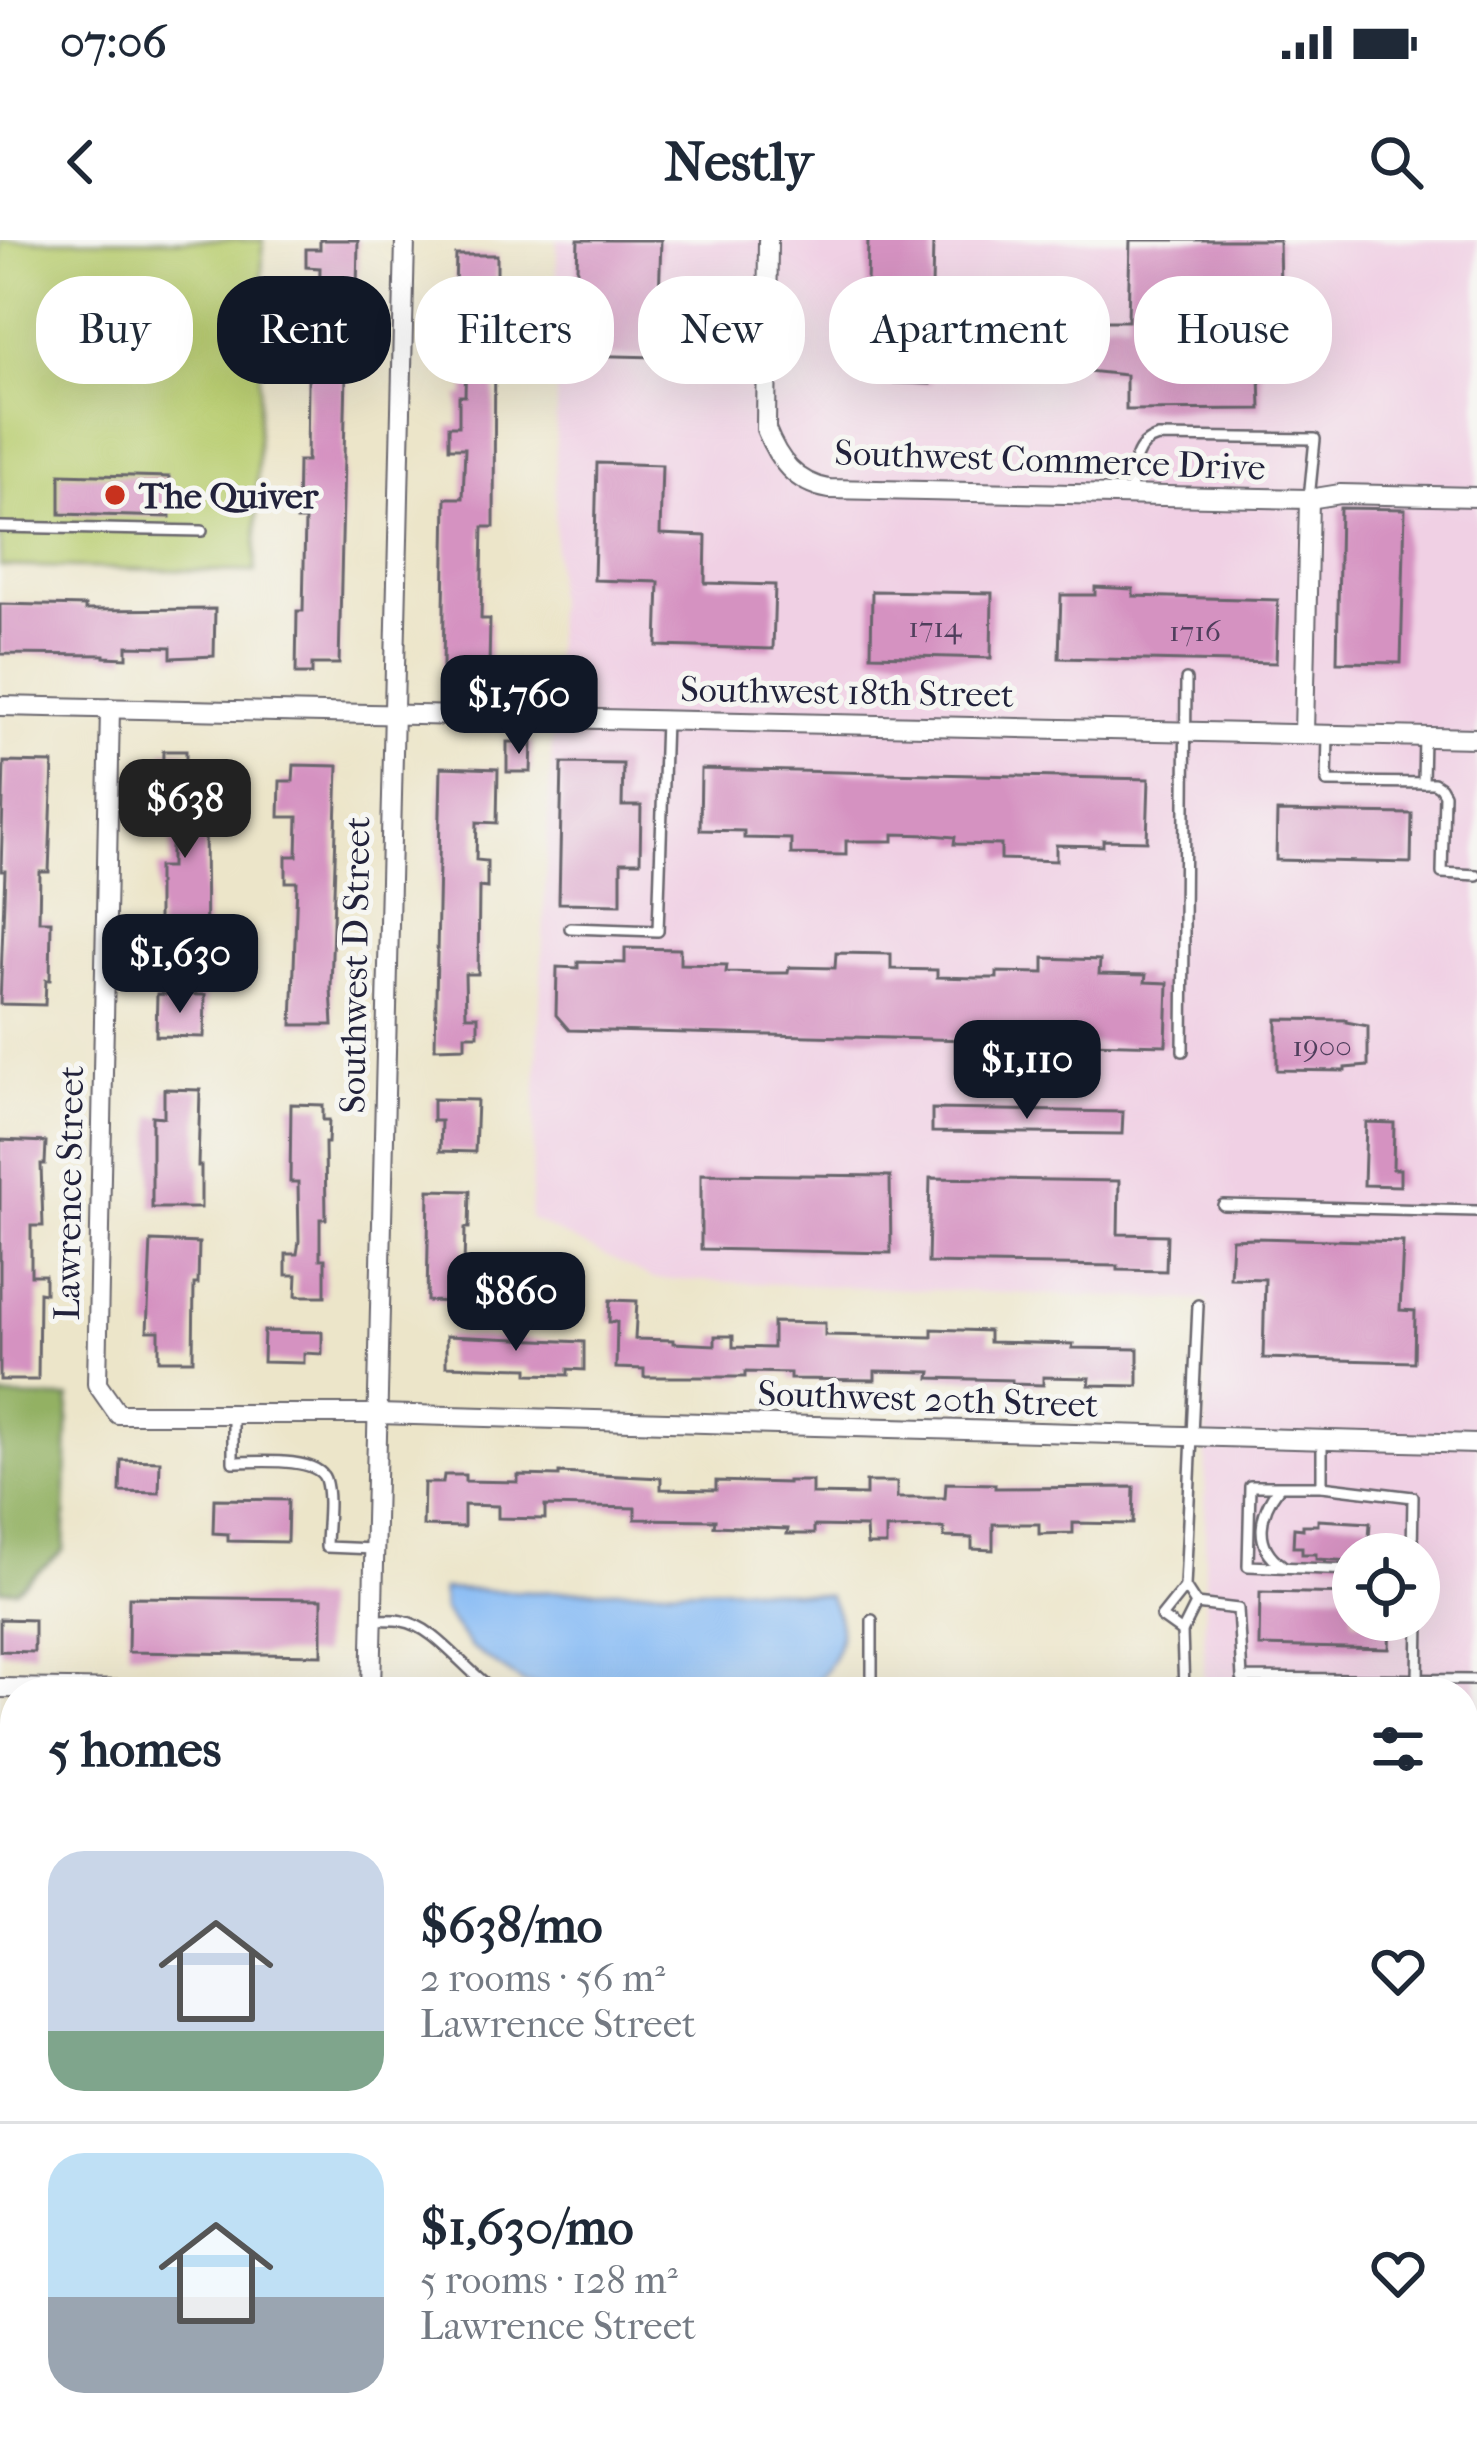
<!DOCTYPE html>
<html lang="en">
<head>
<meta charset="utf-8">
<style>
  :root { --surface:#fff; --page:#f6f6f7; --text:#1f2937; --muted:#747a83; --line:#e0e1e3; --accent:#111827 }
  body { margin:0; font-family:"IM FELL French Canon",serif; background:var(--page); color:var(--text); height:100vh; display:flex; flex-direction:column; font-size:45px; white-space:nowrap }
  * { box-sizing:border-box; margin:0 }
  p { font-size:39px; color:var(--muted) }
  .icon { flex:none; width:66px; height:66px; fill:none; stroke:currentColor; stroke-width:2; stroke-linecap:round; stroke-linejoin:round }
  .map { position:relative; flex:1; overflow:hidden }
  .drawer { position:absolute; left:0px; top:1437px; width:1479px; height:771px; display:flex; flex-direction:column; background:var(--surface); border-radius:48px 48px 0 0; box-shadow:0 12px 48px #0002 }
  .drawer>* { flex:none }
  .guide { position:absolute; left:36px; top:36px; width:1407px; height:108px; display:flex; gap:24px }
  .fabs { position:absolute; left:1332px; top:1293px; display:grid; gap:24px }
  .fabs a { display:grid; place-items:center; width:108px; height:108px; border-radius:50%; background:var(--surface); box-shadow:0 12px 48px #0002; font-size:60px }
  .price { position:absolute; translate:-50% -102px; padding:0 27px; border-radius:24px; background:var(--accent); color:#fff; font-size:39px; line-height:78px; filter:drop-shadow(0 3px 6px #0008) }
  .price::after { content:''; position:absolute; left:50%; top:72px; width:36px; height:27px; margin-left:-18px; background:inherit; clip-path:polygon(0 0,100% 0,50% 100%) }
  .price.current { background:#222; color:#fff }
  ul { padding:0; list-style:none }
  li { display:flex; align-items:center; gap:36px; height:300px; padding:0 48px }
  li+li { border-top:3px solid var(--line) }
  li span { display:grid; place-items:center; flex:none; width:336px; height:240px; border-radius:36px; color:#555 }
  li>.icon { margin-inline-start:auto }
  span .icon { width:144px; height:144px; fill:#fffc; stroke-width:1 }
  li b { font-size:51px }
  h2 { display:flex; justify-content:space-between; align-items:center; height:144px; padding:0 48px; font-size:51px }
  .chip { padding:0 42px; border-radius:48px; background:var(--surface); box-shadow:0 12px 48px #0002; font-size:42px; line-height:108px }
  .chip.current { background:var(--accent); color:#fff }
  .status { display:flex; justify-content:space-between; align-items:center; height:84px; padding:0 60px; background:var(--surface); direction:ltr }
  .status svg { height:33px; fill:currentColor }
  header { display:flex; justify-content:space-between; align-items:center; height:156px; padding:0 48px; background:var(--surface); font-size:54px; font-weight:700 }
  .map>svg:first-child { display:block }
  .built { fill:#f0d0e4; fill-rule:evenodd }
  .green { fill:#bace72; stroke:#6e7856; stroke-width:3 }
  .forest { fill:#93b164; stroke:#5a6a50; stroke-width:3 }
  .water { fill:#85baf4; stroke:#546e98; stroke-width:3 }
  .building { fill:#d592c1 }
  .lines { fill:none; stroke-linecap:round; stroke-linejoin:round }
  .service-casing { stroke:#69666d; stroke-width:14 }
  .minor-casing { stroke:#69666d; stroke-width:22 }
  .service { stroke:#fff; stroke-width:9 }
  .minor { stroke:#fff; stroke-width:18 }
  .poi-dot { fill:#c8321e; stroke:#f6f6f2; stroke-width:4.5 }
  .labels { text-anchor:middle; stroke-width:10; stroke-linejoin:round; paint-order:stroke }
  .number-label { font-size:30px; fill:#4f3e5c }
  .street-label { font-size:36px; fill:#22223b; stroke:#f6f6f2 }
  .poi-label { font-size:36px; font-weight:bold; fill:#22223b; stroke:#f6f6f2; text-anchor:start }
</style>
</head>
<body>
<div class="status"><b>07:06</b><svg viewBox="0 0 49 12"><path d="M0 12V9h3v3zM5 12V6h3v6zM10 12V3h3v9zM15 12V0h3v12zM26 1h20v11H26zM47 4h2v5h-2z"/></svg></div>
<header><svg class="icon" aria-label="back" viewBox="0 0 24 24"><path d="M15 5l-7 7 7 7"/></svg>Nestly<svg class="icon" aria-label="search" viewBox="0 0 24 24"><circle cx="10" cy="10" r="6"/><path d="M15 15l6 6"/></svg></header>
<div class="map">
<svg width="1477" height="2206" viewBox="0 0 1477 2206">
  <rect width="100%" height="100%" fill="#f6f6f2"/>
  <filter id="ink" filterUnits="userSpaceOnUse"><feTurbulence type="fractalNoise" baseFrequency=".00833" numOctaves="2"/><feDisplacementMap in="SourceGraphic" scale="24" xChannelSelector="R" yChannelSelector="G"/><feConvolveMatrix kernelMatrix="1 2 1 2 8 2 1 2 1" color-interpolation-filters="sRGB"/></filter>
  <filter id="wash" filterUnits="userSpaceOnUse"><feTurbulence type="fractalNoise" baseFrequency=".004" numOctaves="4" result="noise"/><feDisplacementMap in="SourceGraphic" scale="48" xChannelSelector="R" yChannelSelector="G"/><feGaussianBlur stdDeviation="2.7" result="paint"/><feColorMatrix in="noise" values="0 0 0 0 0 0 0 0 0 0 0 0 0 0 0 0 0 1.4 0 .05"/><feComposite in="paint" operator="in"/></filter>
  <g filter="url(#wash)">
    <rect width="100%" height="100%" fill="#ece5c9"/>
    <path class="built" d="M557 0H1477V2206H126L127 2193H1464V1452H1204L1207 1061 653 1039 530 979 554 455ZM1353 1314H1419V1380H1353Z"/>
    <polygon class="green" points="0,0 263,0 255,332 0,326"/>
    <polygon class="forest" points="0,1157 69,1158 64,1310 16,1350 0,1350"/>
    <path class="water" d="M743 1347 829 1356C849 1392 841 1412 816 1443L751 1452H639L572 1451 524 1443 471 1408 443 1370 442 1349 533 1352Z"/>
    <g id="blocks">
      <g class="building">
        <polygon points="320,0 358,0 357,51 348,51 339,424 312,424 312,434 296,434 297,371 303,371 305,280 297,280 298,221 307,221 309,71 319,71 320,28 306,27 306,9 320,9"/>
        <polygon points="578,0 661,0 657,117 574,115"/>
        <polygon points="868,0 933,0 930,144 865,142"/>
        <polygon points="1130,0 1279,0 1281,102 1259,102 1261,169 1126,170 1126,135 1087,131 1088,81 1128,81"/>
        <polygon points="456,15 497,15 497,50 455,49"/>
        <polygon points="451,85 495,86 494,287 483,287 481,379 490,379 489,428 443,428 446,258 463,258 465,208 449,208 449,186 459,186 459,156 465,156 466,112 451,111"/>
        <polygon points="597,223 662,225 660,294 706,296 705,343 775,345 773,409 657,406 659,342 594,340"/>
        <polygon points="60,234 169,237 170,277 60,274"/>
        <polygon points="1340,268 1405,269 1401,423 1337,422"/>
        <polygon points="1095,347 1133,349 1133,356 1278,360 1276,423 1059,418 1061,355 1095,355"/>
        <polygon points="872,351 992,353 991,418 871,415"/>
        <polygon points="0,364 85,366 85,370 215,369 214,416 171,418 171,407 127,406 127,418 104,417 104,415 0,414"/>
        <polygon points="507,502 532,502 531,532 507,532"/>
        <polygon points="163,511 186,511 186,530 217,531 217,573 205,573 206,723 158,722 158,627 171,627 171,572 162,572"/>
        <polygon points="4,522 53,523 49,632 40,632 39,681 51,681 50,740 46,740 45,765 0,764 5,631 1,631"/>
        <polygon points="562,523 623,524 622,566 641,566 640,622 621,622 621,664 559,663"/>
        <polygon points="294,525 338,526 331,748 333,785 292,785 297,642 286,642 286,616 297,616 298,577 279,577 280,541 293,541"/>
        <polygon points="441,527 498,529 497,583 477,582 476,620 487,621 487,648 479,647 478,734 465,734 466,776 478,776 478,795 465,795 465,807 435,808"/>
        <polygon points="701,529 1149,539 1147,601 1103,600 1103,606 1056,605 1056,621 1001,619 1001,605 954,604 955,597 932,595 893,594 893,601 846,601 846,615 791,614 791,599 744,598 744,591 700,590"/>
        <polygon points="1277,572 1412,574 1411,623 1276,620"/>
        <polygon points="625,708 680,709 680,724 727,725 726,732 768,733 788,733 789,727 835,728 836,713 891,714 891,729 937,730 937,737 976,738 997,738 997,732 1044,733 1044,718 1100,720 1099,734 1146,735 1145,742 1168,743 1166,805 569,790 556,775 557,727 578,728 578,722 625,723"/>
        <polygon points="157,754 205,755 204,797 156,796"/>
        <polygon points="1277,779 1346,780 1346,782 1368,786 1368,826 1345,828 1345,831 1277,830"/>
        <polygon points="164,849 200,850 198,926 201,926 201,968 152,968 152,876 164,877"/>
        <polygon points="433,859 477,860 475,912 440,911 441,881 433,881"/>
        <polygon points="291,864 323,865 323,880 329,880 328,903 325,903 326,979 320,979 320,1019 325,1019 325,1056 296,1056 297,1035 286,1035 286,1014 297,1014 299,1001 298,942 290,942"/>
        <polygon points="932,869 1123,872 1122,894 932,892"/>
        <polygon points="1366,882 1394,883 1393,929 1400,929 1400,946 1364,945"/>
        <polygon points="0,900 46,902 45,924 41,924 43,986 31,986 31,1035 45,1035 45,1053 39,1052 38,1140 0,1140"/>
        <polygon points="701,934 890,936 891,1013 701,1009"/>
        <polygon points="930,938 1119,941 1118,994 1167,995 1166,1031 1118,1030 1118,1026 928,1023"/>
        <polygon points="429,950 470,951 469,988 465,988 464,1026 503,1027 503,1041 464,1041 464,1062 427,1061"/>
        <polygon points="1255,998 1403,1002 1400,1070 1415,1071 1414,1122 1263,1118 1265,1039 1230,1038 1232,999"/>
        <polygon points="151,1001 199,1003 198,1044 194,1044 193,1120 159,1120 159,1091 147,1091"/>
        <polygon points="610,1060 637,1061 635,1099 673,1100 673,1103 715,1105 715,1096 733,1096 733,1107 773,1108 773,1082 825,1083 825,1095 932,1097 932,1089 989,1091 989,1102 1073,1104 1072,1108 1138,1109 1138,1146 1089,1145 1090,1138 1043,1137 1043,1145 1012,1144 1012,1140 930,1138 931,1132 875,1131 875,1140 790,1139 790,1133 745,1132 745,1137 644,1137 644,1129 616,1128 617,1082 609,1082"/>
        <polygon points="264,1091 322,1092 322,1114 304,1113 304,1123 263,1122"/>
        <polygon points="446,1096 584,1102 584,1130 568,1129 568,1135 528,1134 528,1128 446,1126"/>
        <polygon points="121,1220 160,1221 159,1253 120,1252"/>
        <polygon points="559,1233 661,1238 661,1249 716,1250 716,1241 788,1243 788,1241 812,1241 812,1254 866,1255 866,1242 897,1242 897,1258 945,1258 946,1243 995,1244 995,1248 1134,1247 1133,1284 1073,1283 1073,1293 1039,1294 1039,1284 993,1284 993,1310 972,1309 972,1298 944,1297 944,1288 886,1289 886,1305 867,1305 866,1287 814,1286 814,1294 787,1294 788,1289 714,1286 715,1280 635,1279 635,1268 545,1266 545,1279 498,1278 498,1266 464,1265 464,1287 423,1286 424,1243 443,1243 444,1235 465,1235 465,1241 518,1242 518,1235 559,1236"/>
        <polygon points="214,1259 288,1260 287,1302 228,1301 228,1294 213,1293"/>
        <polygon points="1318,1280 1370,1283 1368,1314 1353,1314 1353,1321 1316,1319 1316,1314 1302,1314 1302,1307 1293,1307 1294,1288 1303,1289 1303,1285 1318,1285"/>
        <polygon points="1260,1352 1353,1354 1353,1380 1390,1380 1389,1409 1259,1406"/>
        <polygon points="129,1357 322,1359 322,1415 128,1412"/>
        <polygon points="0,1379 34,1380 34,1412 0,1411"/>
      </g>
    </g>
  </g>
  <g filter="url(#ink)">
    <use href="#blocks" fill-opacity="0" stroke="#69666d" stroke-width="3"/>
    <g class="lines">
      <g class="service-casing">
        <g id="service">
          <path d="M1131 255C1133 232 1132 204 1158 197L1315 199 1309 259"/>
          <polyline points="0,287 202,291"/>
          <polyline points="1328,495 1327,542 1434,543 1440,547 1444,554 1442,633 1477,635"/>
          <polyline points="1423,543 1424,496"/>
          <polyline points="570,688 658,691 665,480"/>
          <polyline points="1183,811 1186,440"/>
          <polyline points="1223,965 1477,971"/>
          <path d="M233 1174V1222C254 1222 317 1216 325 1239 331 1258 326 1287 326 1307L374 1309"/>
          <polyline points="1322,1201 1322,1246 1250,1246 1248,1326 1353,1330"/>
          <polyline points="1322,1246 1413,1257 1412,1314"/>
          <path d="M1279 1247C1260 1272 1252 1305 1282 1325"/>
          <polyline points="1196,1364 1238,1369 1242,1438 1477,1440"/>
          <path d="M372 1380C382 1380 393 1379 402 1381 436 1386 467 1434 497 1452"/>
          <polyline points="1182,1392 1161,1377 1185,1347"/>
          <polyline points="1418,1440 1419,1380"/>
          <polyline points="863,1452 872,1441 872,1380"/>
          <polyline points="1184,1452 1182,1392 1196,1364 1185,1347 1198,1065"/>
          <polyline points="1464,1567 1477,1567"/>
          <polyline points="1464,1751 1477,1751"/>
          <polyline points="1464,1879 1477,1878"/>
          <polyline points="390,2193 394,2206"/>
          <polyline points="1286,2193 1287,2206"/>
          <polyline points="273,2206 281,2198 336,2196"/>
        </g>
      </g>
      <g class="minor-casing">
        <g id="minor">
          <path d="M768 0 766 189C778 220 795 243 829 249L1309 259 1340 254 1477 257"/>
          <polyline points="0,466 1477,498"/>
          <polyline points="110,468 97,1144 118,1174 377,1174 1477,1204"/>
          <polyline points="1304,494 1309,259"/>
          <polyline points="0,1448 277,1452"/>
          <polyline points="371,1452 405,0"/>
          <polyline points="0,1701 15,1701"/>
          <polyline points="1464,2161 1477,2161"/>
          <polyline points="336,2206 336,2193"/>
          <polyline points="1187,2206 1198,2193"/>
        </g>
      </g>
      <use href="#service" class="service"/>
      <use href="#minor" class="minor"/>
    </g>
  </g>
  <circle class="poi-dot" cx="115" cy="255" r="12"/>
  <g class="labels">
    <g class="number-label">
      <text x="935" y="397">1714</text>
      <text x="1195" y="401">1716</text>
      <text x="1322" y="816">1900</text>
    </g>
    <g class="street-label">
      <text transform="translate(1050 219) rotate(2)" y="13">Southwest Commerce Drive</text>
      <text transform="translate(847 451) rotate(1)" y="13">Southwest 18th Street</text>
      <text transform="translate(354 725) rotate(-89)" y="13">Southwest D Street</text>
      <text transform="translate(68 953) rotate(-89)" y="13">Lawrence Street</text>
      <text transform="translate(928 1158) rotate(2)" y="13">Southwest 20th Street</text>
    </g>
    <g class="poi-label">
      <text x="139" y="268">The Quiver</text>
    </g>
  </g>
</svg>
<div class="fabs">
<a><svg class="icon" aria-label="locate" viewBox="0 0 24 24"><circle cx="12" cy="12" r="6"/><path d="M12 2v4M12 18v4M2 12h4M18 12h4"/></svg></a>
</div>
<b class="price" style="left:519px;top:517px">$1,760</b>
<b class="price current" style="left:185px;top:621px">$638</b>
<b class="price" style="left:180px;top:776px">$1,630</b>
<b class="price" style="left:1027px;top:882px">$1,110</b>
<b class="price" style="left:516px;top:1114px">$860</b>
<div class="guide">
<a class="chip">Buy</a>
<a class="chip current">Rent</a>
<a class="chip">Filters</a>
<a class="chip">New</a>
<a class="chip">Apartment</a>
<a class="chip">House</a>
</div>
<section class="drawer">
<h2>5 homes<svg class="icon" aria-label="filters" viewBox="0 0 24 24"><path d="M4 7h16M4 17h16"/><circle cx="9" cy="7" r="2"/><circle cx="15" cy="17" r="2"/></svg></h2>
<ul>
<li><span style="background:linear-gradient(#c9d6e8 75%,#7fa58c 0)"><svg class="icon" aria-label="home" viewBox="0 0 24 24"><path d="M3 11l9-7 9 7M6 9v11h12V9"/></svg></span><div><b>$638/mo</b><p>2 rooms · 56 m²</p><p>Lawrence Street</p></div><svg class="icon" aria-label="heart" viewBox="0 0 24 24"><path d="M12 20l-8-8c-3-5 5-10 8-4 3-6 11-1 8 4z"/></svg></li>
<li><span style="background:linear-gradient(#bfe0f5 60%,#9aa5b1 0)"><svg class="icon" aria-label="home" viewBox="0 0 24 24"><path d="M3 11l9-7 9 7M6 9v11h12V9"/></svg></span><div><b>$1,630/mo</b><p>5 rooms · 128 m²</p><p>Lawrence Street</p></div><svg class="icon" aria-label="heart" viewBox="0 0 24 24"><path d="M12 20l-8-8c-3-5 5-10 8-4 3-6 11-1 8 4z"/></svg></li>
</ul>
</section>
</div>
</body>
</html>
